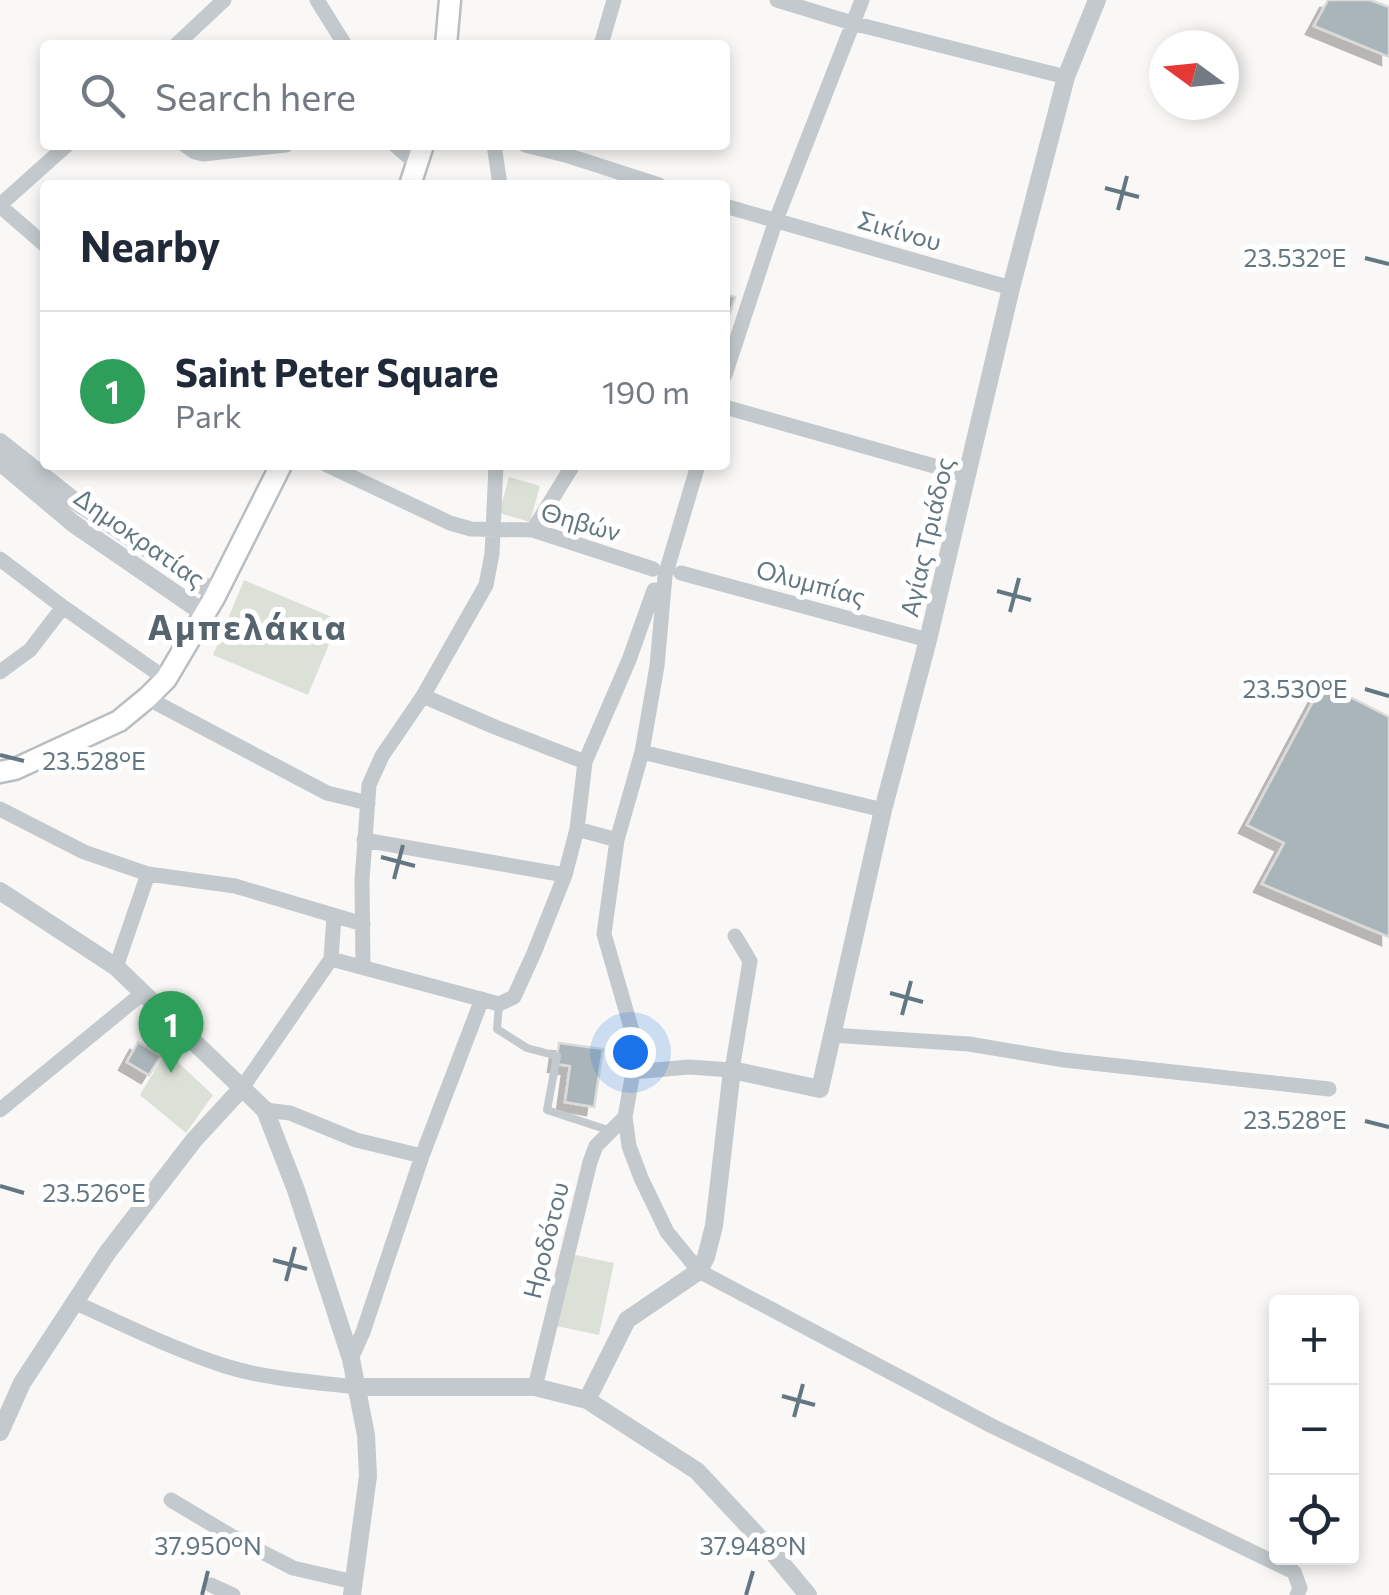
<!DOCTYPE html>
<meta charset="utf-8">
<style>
:root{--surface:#fff;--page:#f6f6f7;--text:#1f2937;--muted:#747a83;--line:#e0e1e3;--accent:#ea4025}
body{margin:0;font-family:Commissioner,sans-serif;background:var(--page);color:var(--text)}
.controls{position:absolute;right:30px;bottom:30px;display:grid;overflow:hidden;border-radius:10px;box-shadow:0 5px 15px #0003}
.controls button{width:90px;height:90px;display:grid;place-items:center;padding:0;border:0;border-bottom:2px solid var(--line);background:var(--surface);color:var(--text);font:50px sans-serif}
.compass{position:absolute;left:1149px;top:30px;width:90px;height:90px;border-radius:50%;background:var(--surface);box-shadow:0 5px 15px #0003;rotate:285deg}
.you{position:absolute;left:630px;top:1052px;width:35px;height:35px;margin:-25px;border:8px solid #fff;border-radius:50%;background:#1a73e8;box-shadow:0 0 0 15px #1a73e833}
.badge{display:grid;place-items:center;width:65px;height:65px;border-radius:50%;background:var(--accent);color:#fff;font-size:32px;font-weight:700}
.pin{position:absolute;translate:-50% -82px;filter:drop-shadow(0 2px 5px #0008)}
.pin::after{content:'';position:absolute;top:52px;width:35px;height:30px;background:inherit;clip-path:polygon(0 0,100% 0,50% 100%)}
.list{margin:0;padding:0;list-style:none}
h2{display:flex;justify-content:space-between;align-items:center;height:130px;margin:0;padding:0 40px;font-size:42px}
h2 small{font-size:32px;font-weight:400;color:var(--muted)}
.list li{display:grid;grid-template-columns:65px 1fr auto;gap:30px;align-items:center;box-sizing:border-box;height:160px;padding:0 40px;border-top:2px solid var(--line)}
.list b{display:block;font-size:38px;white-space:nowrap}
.list p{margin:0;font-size:32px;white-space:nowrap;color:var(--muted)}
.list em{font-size:32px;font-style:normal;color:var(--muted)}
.icon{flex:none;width:55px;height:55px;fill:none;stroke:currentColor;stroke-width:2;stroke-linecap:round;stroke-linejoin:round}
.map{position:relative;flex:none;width:1389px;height:1595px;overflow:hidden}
.search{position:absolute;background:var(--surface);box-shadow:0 5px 15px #0003;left:40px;top:40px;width:690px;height:110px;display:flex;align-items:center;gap:25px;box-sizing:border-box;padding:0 35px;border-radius:10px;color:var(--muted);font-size:38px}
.panel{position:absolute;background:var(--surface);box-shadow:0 5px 15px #0003;left:40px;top:180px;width:690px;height:290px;border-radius:10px}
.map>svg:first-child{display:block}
.green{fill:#dbe1d7}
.building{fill:#aab5b9;stroke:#dadad8;stroke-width:2.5;filter:url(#shadow)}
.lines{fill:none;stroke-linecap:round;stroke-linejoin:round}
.secondary-casing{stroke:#b8bec2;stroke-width:25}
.service{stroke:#c3c9cc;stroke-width:8}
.minor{stroke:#c3c9cc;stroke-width:15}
.tertiary{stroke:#c3c9cc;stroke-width:18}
.secondary{stroke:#fff;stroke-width:20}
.ticks{fill:none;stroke:#627782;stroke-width:4}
.labels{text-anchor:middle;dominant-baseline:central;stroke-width:10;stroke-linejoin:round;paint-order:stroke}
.street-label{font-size:25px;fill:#627782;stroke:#fff}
.district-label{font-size:35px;font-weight:bold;letter-spacing:2.5px;fill:#55646d;stroke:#fff}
.ticks-label{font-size:25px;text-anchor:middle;fill:#627782;stroke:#fff;stroke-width:10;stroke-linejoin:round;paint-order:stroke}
</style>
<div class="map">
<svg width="1389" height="1595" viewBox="0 0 1389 1595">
<defs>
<filter id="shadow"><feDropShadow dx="-8" dy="8" stdDeviation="0" flood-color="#0004"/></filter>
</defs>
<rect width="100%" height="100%" fill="#f9f8f6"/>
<!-- green -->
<path class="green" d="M509 477 540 486 530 522 499 513Z
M244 580 339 620 308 695 213 655Z
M166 1051 213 1095 186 1133 140 1095Z
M571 1254 614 1263 599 1335 556 1326Z"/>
<!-- building -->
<path class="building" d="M1328 0H1370L1389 7V57L1314 26Z
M725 294 735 297 725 329Z
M1323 683 1389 717V937L1262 884 1284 843 1247 825Z
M138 1042 161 1056 149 1075 127 1062Z
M559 1043 603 1049 594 1107 565 1102 570 1066 556 1064Z"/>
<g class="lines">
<!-- secondary casing -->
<g class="secondary-casing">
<path id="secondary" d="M446 45 450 0
M410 185 423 145
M0 772 15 769 119 721 147 698 166 679 214 598 281 465"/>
</g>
<!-- service -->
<path class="service" d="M499 1004 497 1029 527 1048 557 1056 547 1110 611 1131"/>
<!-- minor -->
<path class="minor" d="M317 0 345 45
M777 0 852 23 1066 77
M176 45 224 0
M601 45 614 0
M185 145 195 152 203 154 286 145
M395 145 417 164
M494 145 500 185
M525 145 569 156 659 185
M0 205 67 145
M0 206 45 245
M725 206 1011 288
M725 375 776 220 862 0
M725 407 966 475
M327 465 450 523 471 529 533 530 653 569
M698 465 665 576 657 666 642 752 617 840 604 934 632 1031 633 1072 625 1117 629 1146 641 1178 667 1232 699 1271 992 1426 1294 1572 1300 1588 1297 1595
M533 530 573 465
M0 559 63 607 166 679
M681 573 928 640
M0 672 30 650 63 607
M423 696 495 727 585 762
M147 698 327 793 368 803
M642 752 883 810
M0 809 84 852 148 874 235 886 363 924
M577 829 617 840
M364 840 565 875
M331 959 334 916
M116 967 148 874
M363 967 362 880 369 785 382 756 423 696 486 585 492 554 496 465
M831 1035 969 1044 1064 1060 1329 1089
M633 1072 689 1067 732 1070 750 961 735 936
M242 1088 331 959 499 1004 514 997 534 953 565 875 577 829 585 762 629 660 654 590
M0 1110 144 992
M265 1110 290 1113 356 1140 422 1156
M74 1302C124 1325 173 1349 225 1366 267 1379 313 1382 356 1387
M351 1359 363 1332 422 1156 482 999
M535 1387 590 1162 596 1146 625 1117
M171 1500 233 1537 293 1568 354 1582
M211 1585 233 1595"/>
<!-- tertiary -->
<path class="tertiary" d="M0 442 72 499 216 594
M0 462 74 524 205 614
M0 891 116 967 265 1110 296 1190 351 1359 366 1435 368 1476 352 1595
M356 1387H535L587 1400 697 1471 768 1547 808 1595
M587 1400 627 1320 699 1271 706 1257 714 1226 732 1070 820 1089 883 810 928 640 1011 288 1066 77 1097 0
M0 1432 22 1383 107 1253 194 1140 242 1088"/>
<!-- secondary -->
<use href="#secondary" class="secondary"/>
</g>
<!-- ticks -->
<path class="ticks" d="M1105 188 1139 197M1118 210 1127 176M1365 258 1389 264M997 591 1031 600M1010 612 1019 578M1365 689 1389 696M0 755 24 761M381 857 415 866M394 879 403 845M890 993 923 1002M902 1015 911 981M1365 1121 1389 1127M0 1186 24 1193M273 1260 307 1269M286 1281 295 1247M782 1396 815 1405M794 1417 803 1384M202 1595 208 1571M746 1595 753 1571"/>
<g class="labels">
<!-- street labels -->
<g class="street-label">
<text transform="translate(900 230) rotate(16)">Σικίνου</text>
<text transform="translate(581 521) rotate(16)">Θηβών</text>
<text transform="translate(140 537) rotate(35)">Δημοκρατίας</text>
<text transform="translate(926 537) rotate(-77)">Αγίας Τριάδος</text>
<text transform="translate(811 582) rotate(15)">Ολυμπίας</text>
<text transform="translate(545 1240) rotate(-76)">Ηροδότου</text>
</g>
<!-- district labels -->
<g class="district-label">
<text x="248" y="625">Αμπελάκια</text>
</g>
</g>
<g class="ticks-label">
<text x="1295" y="267">23.532°E</text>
<text x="1295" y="698">23.530°E</text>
<text x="94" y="770">23.528°E</text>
<text x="1295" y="1129">23.528°E</text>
<text x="94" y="1202">23.526°E</text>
<text x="208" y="1555">37.950°N</text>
<text x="753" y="1555">37.948°N</text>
</g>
</svg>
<div class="controls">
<button>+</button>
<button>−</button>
<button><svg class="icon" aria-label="locate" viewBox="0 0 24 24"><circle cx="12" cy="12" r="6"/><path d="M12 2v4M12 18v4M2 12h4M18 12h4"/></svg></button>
</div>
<svg class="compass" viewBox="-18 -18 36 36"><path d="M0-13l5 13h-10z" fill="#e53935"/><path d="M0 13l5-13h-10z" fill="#747a83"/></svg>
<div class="you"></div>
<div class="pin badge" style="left:171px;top:1073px;background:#2e9e5b">1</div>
<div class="search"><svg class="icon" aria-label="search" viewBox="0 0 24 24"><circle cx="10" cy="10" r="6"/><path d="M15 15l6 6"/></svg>Search here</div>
<section class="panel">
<h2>Nearby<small></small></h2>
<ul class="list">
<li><span class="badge" style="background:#2e9e5b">1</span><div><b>Saint Peter Square</b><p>Park</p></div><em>190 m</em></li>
</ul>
</section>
</div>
